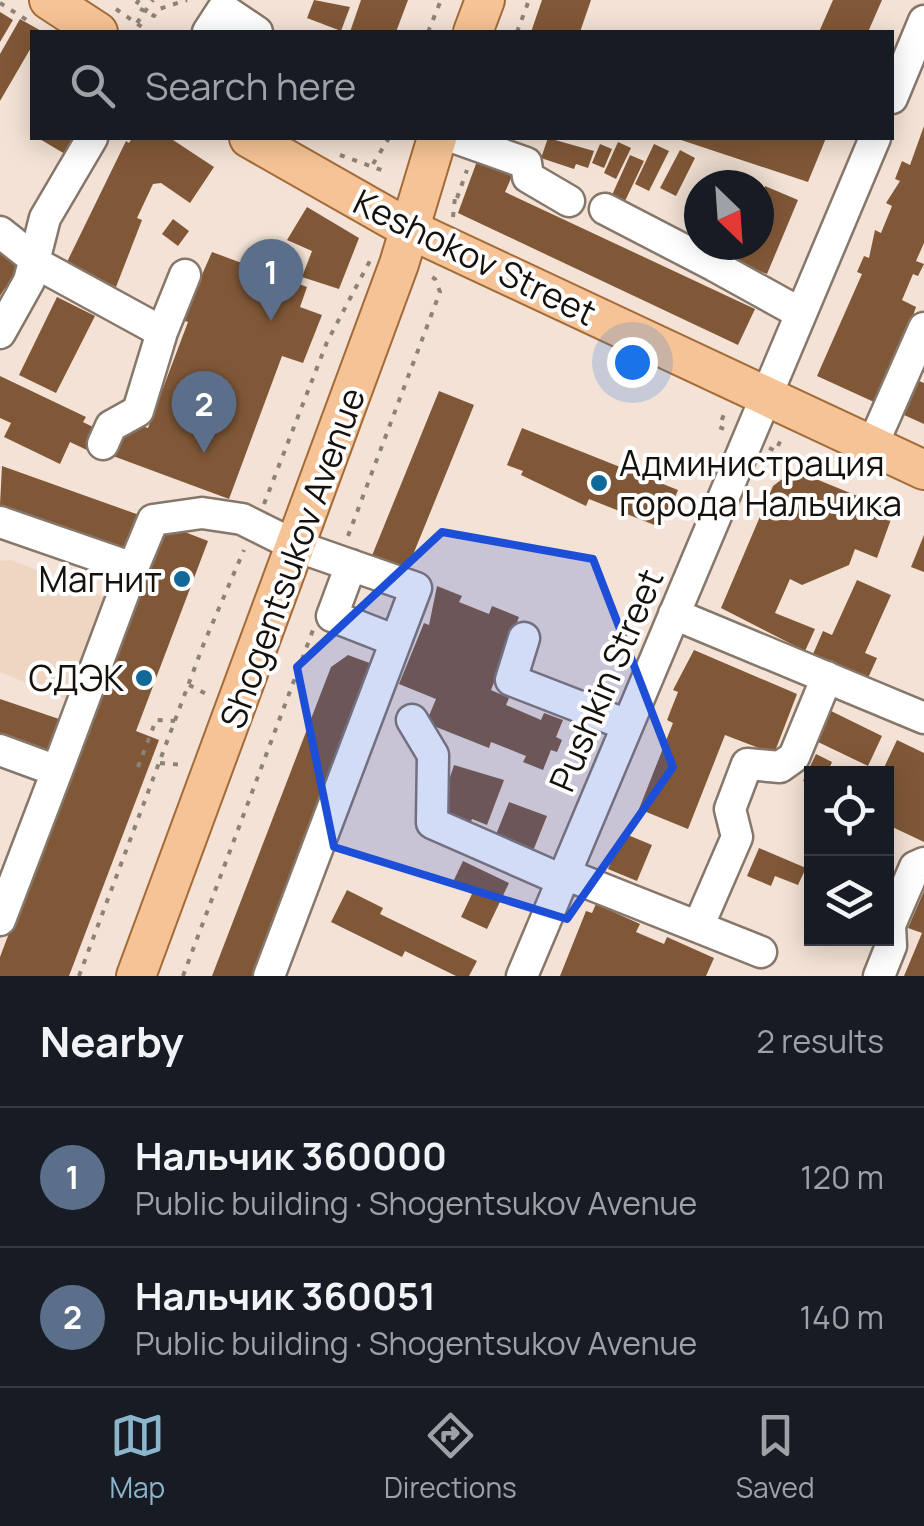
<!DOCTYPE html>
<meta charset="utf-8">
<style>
:root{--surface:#171b24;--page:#20242c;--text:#f1f3f6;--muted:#9ea1a6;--line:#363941;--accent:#8cb5cc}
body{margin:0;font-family:Manrope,sans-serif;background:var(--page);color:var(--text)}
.controls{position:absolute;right:30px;bottom:30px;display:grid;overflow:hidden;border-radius:0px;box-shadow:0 5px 25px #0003}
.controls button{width:90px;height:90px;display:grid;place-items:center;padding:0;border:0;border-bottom:2px solid var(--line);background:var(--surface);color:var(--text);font:50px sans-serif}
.compass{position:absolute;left:684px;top:170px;width:90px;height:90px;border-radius:50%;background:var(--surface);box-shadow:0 5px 25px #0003;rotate:155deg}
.you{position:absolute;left:632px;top:362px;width:35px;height:35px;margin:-25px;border:8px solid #fff;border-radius:50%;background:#1a73e8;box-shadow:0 0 0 15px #1a73e833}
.badge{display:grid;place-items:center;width:65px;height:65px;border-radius:50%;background:var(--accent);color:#fff;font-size:32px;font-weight:700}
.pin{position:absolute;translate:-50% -82px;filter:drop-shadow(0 2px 5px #0008)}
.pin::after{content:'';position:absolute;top:52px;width:35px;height:30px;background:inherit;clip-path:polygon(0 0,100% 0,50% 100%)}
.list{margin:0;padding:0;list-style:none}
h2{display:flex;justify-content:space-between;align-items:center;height:130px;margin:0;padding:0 40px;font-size:42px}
h2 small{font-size:32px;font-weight:400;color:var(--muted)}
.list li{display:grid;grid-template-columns:65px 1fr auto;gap:30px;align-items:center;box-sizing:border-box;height:140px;padding:0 40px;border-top:2px solid var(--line)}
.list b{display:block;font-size:38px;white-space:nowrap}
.list p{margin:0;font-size:32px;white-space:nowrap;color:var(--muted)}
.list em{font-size:32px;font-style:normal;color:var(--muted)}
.icon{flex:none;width:55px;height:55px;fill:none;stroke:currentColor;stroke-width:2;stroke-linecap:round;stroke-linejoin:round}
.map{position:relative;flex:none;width:924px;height:976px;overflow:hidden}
.search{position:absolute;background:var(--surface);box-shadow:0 5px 25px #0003;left:30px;right:30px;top:30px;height:110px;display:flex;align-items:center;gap:25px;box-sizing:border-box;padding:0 35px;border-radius:0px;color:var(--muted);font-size:38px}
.sheet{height:410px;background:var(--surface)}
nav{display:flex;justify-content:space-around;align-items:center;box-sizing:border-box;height:140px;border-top:2px solid var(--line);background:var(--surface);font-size:28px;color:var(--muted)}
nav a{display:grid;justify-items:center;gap:5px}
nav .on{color:var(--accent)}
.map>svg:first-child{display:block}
.built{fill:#eed6c3}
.building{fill:#805837}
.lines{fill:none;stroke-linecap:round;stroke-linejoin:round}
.minor-casing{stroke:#86776b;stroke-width:35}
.major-casing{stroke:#a36b38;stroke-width:42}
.path{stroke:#8d8178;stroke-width:4;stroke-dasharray:5 8;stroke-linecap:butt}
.minor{stroke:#fff;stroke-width:30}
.major{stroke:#f5c395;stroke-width:38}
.marked{fill:#1d4ed8;fill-opacity:0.2;stroke:#1d4ed8;stroke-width:8;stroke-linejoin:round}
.poi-dot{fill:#116999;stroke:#fff;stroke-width:4}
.labels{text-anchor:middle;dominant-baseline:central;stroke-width:8;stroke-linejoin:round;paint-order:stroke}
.street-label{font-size:35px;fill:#17110c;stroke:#fff}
.poi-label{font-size:35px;fill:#17110c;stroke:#fff;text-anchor:end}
</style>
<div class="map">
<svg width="924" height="976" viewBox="0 0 924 976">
<rect width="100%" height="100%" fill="#f3e2d5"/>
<!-- built -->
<path class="built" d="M11 560 111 600 70 701 0 672V561Z"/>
<!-- building -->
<path class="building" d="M314 0 350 7 341 31 307 18Z
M361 0H408L396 32H350Z
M542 0H591L580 32H531Z
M833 0H882L868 32H819Z
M0 12 13 20 0 42Z
M20 19 43 32H32V46L0 101V54Z
M924 126V243L916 261 924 264 918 276 913 274 902 300 916 307 899 356 895 354 874 402 817 376 862 274 857 272 864 256 869 258 875 230 881 233 892 206 886 203 900 181 895 179 902 161 910 165Z
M38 138H75L65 154Z
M132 138H170L214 167 190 203 161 183 153 184 137 218 142 220 116 287 66 264 126 141 129 143Z
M548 138 594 151 588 168 576 164 574 169 541 158Z
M675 138H826L808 182Z
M618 142 631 148 616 179 604 173Z
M600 144 612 149 604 168 592 163Z
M654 144 669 151 649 191 635 184Z
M680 150 695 158 676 196 660 188Z
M480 153 516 167 505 192 755 309 738 345 458 213Z
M630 155 644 161 625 201 612 195Z
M765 186 798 200 767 274 733 260 740 245H759V199Z
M307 207 359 238 339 289 302 277 312 251 287 240Z
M173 219 189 231 178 246 162 234Z
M0 249 26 265 10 291 5 288 0 296Z
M212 252 307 287 300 307 322 315 303 363 282 356 229 499 113 456 123 429 133 423 148 428 188 322 182 320Z
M57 297 95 316 56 393 19 375Z
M0 376 86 417 83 422 99 430 89 451 70 442 60 464 4 437 11 423 0 418Z
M919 381 924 383V424L904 415Z
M439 391 474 405 406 572 371 558Z
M522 428 678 490 662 528 589 499 586 506 521 475 523 471 507 465Z
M2 466 142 516 129 551 0 505Z
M794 470 894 511 877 558 855 549 849 565 802 585 790 579 775 613 815 629 805 651 721 608 773 486Z
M164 524 208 541 136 731 159 740 69 976H0V957Z
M924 535V572L911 567Z
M857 580 891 595 865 653 877 658 868 678 813 654 823 631 832 635Z
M437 586 462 596 459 602 489 614 492 606 519 617 491 690 509 698 506 705 541 720 544 713 563 720 556 737 562 740 557 752 551 750 543 770 523 762 526 756 491 742 489 748 426 723 436 699 399 684 424 623 429 625Z
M694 650 797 694 774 754 725 735 688 829 639 809 673 723 667 720 678 692 673 690Z
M348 655 375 665 255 976H212L331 667Z
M0 699 62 720 49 757 0 740Z
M831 711 882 736 868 766 816 741Z
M897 740 924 753V842L886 824V774H881Z
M816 754 832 762 827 774H812V785L803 781Z
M454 765 504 780 487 825 472 819 469 826 439 811Z
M509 802 547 816 533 851 495 837Z
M623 833 652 845 637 881 608 869Z
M759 848 806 868 798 885 775 876 771 886 747 876Z
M463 861 509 883 487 929 461 917 472 894 452 884Z
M347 890 383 908 380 914 477 961 469 976H456L405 951 402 957 331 922Z
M924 891V976H904L922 933 908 928Z
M596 904 640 924 636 932 664 944 667 937 714 958 706 976H560L586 911 592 913Z"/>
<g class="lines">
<!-- minor casing -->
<g class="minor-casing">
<path id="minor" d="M208 32 223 9 257 32
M892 98 924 21
M456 138 526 163 528 177 569 201
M605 209 715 266
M0 232 34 259
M725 245 715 266 800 313
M34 262 162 332 185 275
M0 333 29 281 45 218 92 138
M103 444 111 426 138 411 162 332
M872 446 924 328
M0 522 133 568 153 520 202 513 242 519 296 546 416 588 269 976
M351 565 332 616 396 641
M674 614 924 718
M524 638 511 680 627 725
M412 720 433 755 432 823 562 880
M0 750 57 771 133 568
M565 874 761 952
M0 920 57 771
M698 927 737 837 730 809 747 764 780 767 794 757 827 677
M522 976 875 138
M879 976 891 946 890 925 915 867 924 863"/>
</g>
<!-- major casing -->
<g class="major-casing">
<path id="major" d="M49 0 98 32
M473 32 485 0
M249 138 409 229 924 470
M136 976 399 264 437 138"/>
</g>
<!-- path -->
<path class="path" d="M139 0 135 6 154 16 159 9 187 0
M0 3 30 22
M116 9 149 32
M137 23 153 0
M428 32 441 0
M517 32 529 0
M340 155 387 172
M373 164 389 138
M457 198 467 170
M453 217 455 197
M724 429 719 427 726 409
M769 448 776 451 783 434
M264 504 327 342 373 255
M348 536 440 292 435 279 426 273
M189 685 210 696
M160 763 183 765
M138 767 156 720 175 721
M79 976 204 643 244 550
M183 976 313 630"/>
<!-- minor -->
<use href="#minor" class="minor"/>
<!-- major -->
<use href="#major" class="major"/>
</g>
<!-- marked area -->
<path class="marked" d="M442 532 593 559 673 767 567 919 334 847 297 667Z"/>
<!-- markers -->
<g class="poi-dot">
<circle cx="599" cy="483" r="10"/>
<circle cx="182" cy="579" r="10"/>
<circle cx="144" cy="678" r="10"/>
</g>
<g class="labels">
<!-- street labels -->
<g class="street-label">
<text transform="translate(475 257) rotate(26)">Keshokov Street</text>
<text transform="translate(292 558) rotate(-70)">Shogentsukov Avenue</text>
<text transform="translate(606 680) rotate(-67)">Pushkin Street</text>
</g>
<!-- poi labels -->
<g class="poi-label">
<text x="619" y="463" text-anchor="start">Администрация<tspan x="619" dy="40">города Нальчика</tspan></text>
<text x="162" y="579">Магнит</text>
<text x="124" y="678">СДЭК</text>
</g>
</g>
</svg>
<div class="controls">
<button><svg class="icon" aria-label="locate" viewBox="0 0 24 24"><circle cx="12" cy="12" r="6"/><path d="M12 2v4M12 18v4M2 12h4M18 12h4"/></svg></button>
<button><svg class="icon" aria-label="layers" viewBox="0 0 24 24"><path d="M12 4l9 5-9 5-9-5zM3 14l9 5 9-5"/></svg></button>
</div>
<svg class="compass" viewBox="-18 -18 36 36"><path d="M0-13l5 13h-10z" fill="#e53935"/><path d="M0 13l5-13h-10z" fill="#9ea1a6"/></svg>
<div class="you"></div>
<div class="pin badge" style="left:271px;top:321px;background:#5c6f8a">1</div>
<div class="pin badge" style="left:204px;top:453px;background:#5c6f8a">2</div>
<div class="search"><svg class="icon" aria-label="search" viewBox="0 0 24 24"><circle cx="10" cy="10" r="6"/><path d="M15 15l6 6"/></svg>Search here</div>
</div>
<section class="sheet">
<h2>Nearby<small>2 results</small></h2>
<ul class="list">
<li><span class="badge" style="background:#5c6f8a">1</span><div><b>Нальчик 360000</b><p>Public building · Shogentsukov Avenue</p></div><em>120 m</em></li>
<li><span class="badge" style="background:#5c6f8a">2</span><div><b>Нальчик 360051</b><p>Public building · Shogentsukov Avenue</p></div><em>140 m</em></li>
</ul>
</section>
<nav>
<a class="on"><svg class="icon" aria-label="map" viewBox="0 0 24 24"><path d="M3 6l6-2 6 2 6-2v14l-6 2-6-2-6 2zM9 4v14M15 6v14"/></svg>Map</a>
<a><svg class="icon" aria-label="directions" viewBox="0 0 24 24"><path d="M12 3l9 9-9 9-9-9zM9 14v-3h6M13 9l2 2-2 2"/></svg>Directions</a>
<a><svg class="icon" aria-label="saved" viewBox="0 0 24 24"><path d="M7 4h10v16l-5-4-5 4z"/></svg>Saved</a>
</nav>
